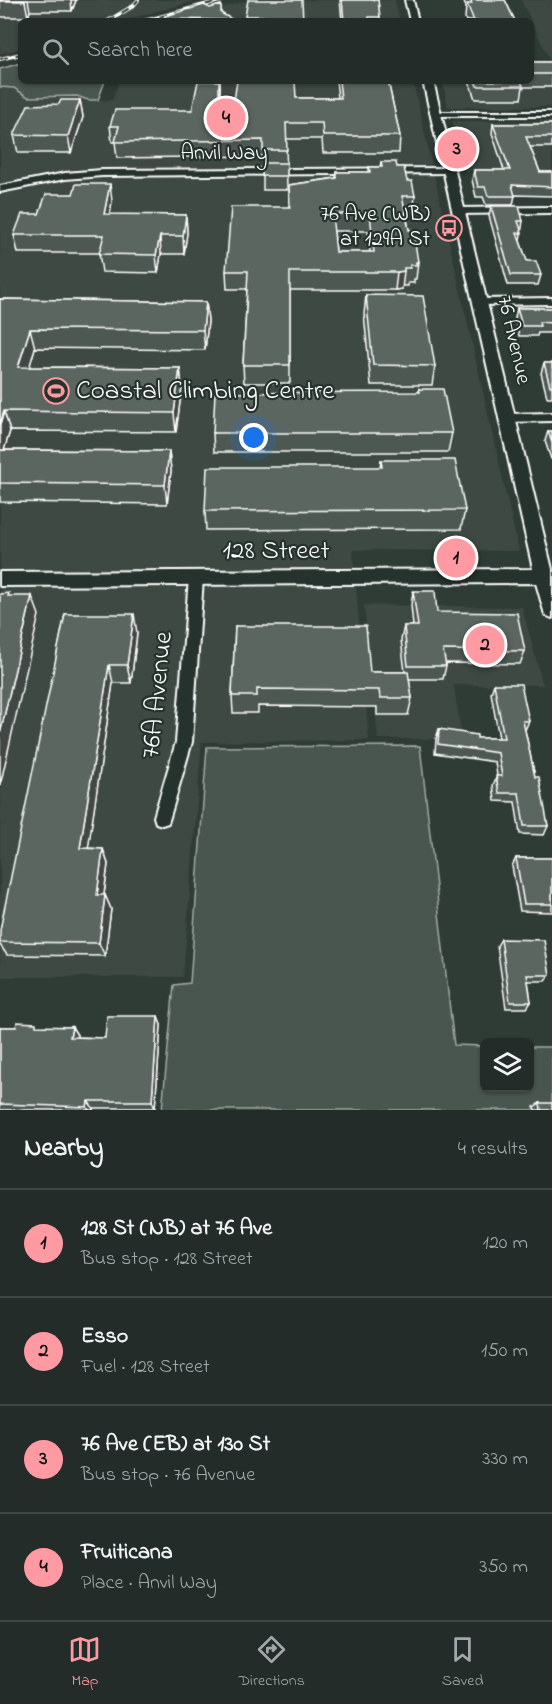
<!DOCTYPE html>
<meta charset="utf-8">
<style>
:root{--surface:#232c28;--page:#2b3430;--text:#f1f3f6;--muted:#a3a7a8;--line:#404845;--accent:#ff9aa2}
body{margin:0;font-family:"Indie Flower",sans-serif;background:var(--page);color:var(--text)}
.controls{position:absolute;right:18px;bottom:18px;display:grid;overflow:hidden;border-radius:9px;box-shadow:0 2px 4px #0004}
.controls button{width:54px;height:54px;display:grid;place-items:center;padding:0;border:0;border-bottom:2px solid var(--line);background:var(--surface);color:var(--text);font:30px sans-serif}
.you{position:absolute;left:254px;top:438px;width:21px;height:21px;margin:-15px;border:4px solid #fff;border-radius:50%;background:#1a73e8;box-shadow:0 0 0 9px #1a73e833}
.badge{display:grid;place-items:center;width:39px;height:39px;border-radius:50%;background:var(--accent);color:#111;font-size:20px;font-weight:700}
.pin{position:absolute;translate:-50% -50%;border:3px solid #fff;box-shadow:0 2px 6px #0006}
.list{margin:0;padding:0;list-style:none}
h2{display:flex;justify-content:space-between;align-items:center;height:78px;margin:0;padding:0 24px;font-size:26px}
h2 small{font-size:20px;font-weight:400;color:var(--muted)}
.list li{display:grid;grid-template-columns:39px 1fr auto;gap:18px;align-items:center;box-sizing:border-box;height:108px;padding:0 24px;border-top:2px solid var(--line)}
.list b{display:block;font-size:22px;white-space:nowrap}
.list p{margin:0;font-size:20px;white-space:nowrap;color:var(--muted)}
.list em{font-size:20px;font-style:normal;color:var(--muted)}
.icon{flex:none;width:33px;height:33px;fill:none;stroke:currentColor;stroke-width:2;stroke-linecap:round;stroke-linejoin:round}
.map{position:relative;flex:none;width:552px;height:1110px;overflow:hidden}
.search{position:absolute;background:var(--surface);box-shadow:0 2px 4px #0004;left:18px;right:18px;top:18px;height:66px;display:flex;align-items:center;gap:15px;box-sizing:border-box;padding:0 21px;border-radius:9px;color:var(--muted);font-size:22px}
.sheet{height:510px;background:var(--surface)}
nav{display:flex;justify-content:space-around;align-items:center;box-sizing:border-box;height:84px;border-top:2px solid var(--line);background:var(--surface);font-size:16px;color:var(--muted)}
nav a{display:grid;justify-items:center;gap:3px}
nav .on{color:var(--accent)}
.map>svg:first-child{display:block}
.built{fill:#3c4842}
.green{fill:#4a544f;stroke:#a4aaa7;stroke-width:1.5}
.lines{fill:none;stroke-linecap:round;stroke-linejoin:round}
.street-casing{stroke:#fff;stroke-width:4}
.secondary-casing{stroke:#fff;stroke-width:4}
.street{fill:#26332d;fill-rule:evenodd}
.secondary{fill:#26332d;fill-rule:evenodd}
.rail-casing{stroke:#fff;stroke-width:4}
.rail{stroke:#26332d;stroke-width:2;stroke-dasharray:8;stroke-linecap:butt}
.wall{fill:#4e5853;stroke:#fff;stroke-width:1.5;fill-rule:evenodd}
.shaded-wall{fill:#404744;stroke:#fff;stroke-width:1.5}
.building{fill:#5b6661;stroke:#fff;stroke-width:1.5;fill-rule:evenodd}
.labels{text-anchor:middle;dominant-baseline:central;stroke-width:4.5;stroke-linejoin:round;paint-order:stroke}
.far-street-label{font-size:22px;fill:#fff;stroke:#26332d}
.far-poi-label{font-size:22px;fill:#fff;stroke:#26332d;text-anchor:end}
.poi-label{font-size:27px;fill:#fff;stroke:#26332d;text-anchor:start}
.street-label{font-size:27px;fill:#fff;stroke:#26332d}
</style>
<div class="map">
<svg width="552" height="1110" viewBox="0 0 552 1110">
<rect width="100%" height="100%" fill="#2f3b35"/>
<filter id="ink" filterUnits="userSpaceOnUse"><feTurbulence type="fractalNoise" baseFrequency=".0167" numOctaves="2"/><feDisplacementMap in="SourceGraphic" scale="12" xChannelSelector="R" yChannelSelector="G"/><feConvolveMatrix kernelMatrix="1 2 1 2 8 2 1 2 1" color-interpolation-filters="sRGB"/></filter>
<g filter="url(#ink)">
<!-- built -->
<path class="built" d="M0 0H199L122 21H21V48L0 54Z
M249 0H395L400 21H176Z
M521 0H552V107H448L442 81H531V61H550Z
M119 81H413L519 551 353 550 369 740 202 742 183 977H0V87L14 88 28 97 78 96 88 100H112Z
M452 121H552V171H465Z
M364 605 522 607 543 685H454L462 739H378Z"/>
<!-- green -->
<path class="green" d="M21 63V81H105L98 100H88L77 96 28 97 14 88 0 87V69Z
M420 746 454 1045 484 1046V1088H530V1047H552V1110H162L174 985 190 983 207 747Z"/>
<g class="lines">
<!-- street casing -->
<g class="street-casing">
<path id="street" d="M432 112H552V116H432Z
M449 168 452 169V173L102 176 65 179 0 192V186L65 173 102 170Z
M552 207V213L458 214 453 211 458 208Z
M552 298V304L479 305 474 302 479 299Z
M552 413V421L507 422 501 418 507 414Z
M196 573 201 574 203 578 192 742 170 817 168 823 162 825 156 823 154 817 176 742 189 578 191 574Z"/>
</g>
<!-- secondary casing -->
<g class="secondary-casing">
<path id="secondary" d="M405 0H413L418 21H410Z
M423 81H433L552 569V618L545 615 536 583 0 586V572L533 569Z"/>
</g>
<!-- street -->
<use href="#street" class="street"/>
<!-- secondary -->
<use href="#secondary" class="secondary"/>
<!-- rail casing -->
<g class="rail-casing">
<path id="rail" d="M108 21 133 6 138 0
M144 21 223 0
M0 59 21 54"/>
</g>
<!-- rail -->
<use href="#rail" class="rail"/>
</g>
<!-- wall -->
<path class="wall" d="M0 0H76L72 11H30L28 17H0Z
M248 0 303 21H246Z
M340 0H378L380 21H342Z
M463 0H505L515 21H466L465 18 466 7Z
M221 5V14L233 20V21H166L165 16 210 8Z
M531 62H552V87H523L521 99H475L469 81H531Z
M220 81V106L233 107 296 98H338L336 81H388L400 136 399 153H323L322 139H286L287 190H263V156L117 158 115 142H112L110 126 192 110Z
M80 100 83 117 71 153H18L14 135Z
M493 124H552V147H530L540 172H552V196L515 195 513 205H486L483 197H476L472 180 474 170H504L492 133Z
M381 162 397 167 415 196 413 213H406L409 230 418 262 416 279H414V283H408V286H402V289L395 290H290V383H244L243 365 247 289H227L226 271 289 207V185L336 178 337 172H369V167H380ZM334 231H368L370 252H336Z
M112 201 110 215H186L187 233 184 254H161L158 273 102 272 99 253H18L14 235 39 214Z
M491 206 523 221 520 241 527 261 541 275 538 285H508L489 216Z
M366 295 435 366 432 385H371L364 314Z
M0 299 206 302 208 321 205 350 35 348 29 367 180 368 182 387 176 432 10 431 4 450 169 451 171 471 167 504 0 502Z
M517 308H552V333H538L537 336H519L515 318Z
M544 363H552V397H547L541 373Z
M419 389 452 433 448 452H214L213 433 419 392Z
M548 431H552V459H551L545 441Z
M381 460 465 510 461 529 206 530 205 511 380 467Z
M413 591 437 612 525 651 520 664 446 663V666L443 679H409L412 698 408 715H377V707L258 706V713H233L232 696 235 626 370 672H405L401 640 404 626H413L411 605Z
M65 614 137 633 131 683H113L88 848 103 849 108 864 104 895H105L111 909 105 956 7 955 0 945V942Z
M494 684 529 721 525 730 535 777 548 826 544 835 520 834 515 802 495 801 493 785 497 776 495 762 435 753 436 739 439 729 477 738H499L491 693Z
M516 858H552V912L520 911 512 866Z
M501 939 550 975 545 981H528L531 1002 527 1008H506L497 946Z
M158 1016 161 1025 155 1108H93V1110H0V1027H72L77 1035V1037L105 1038Z
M540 1103 552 1110H535L534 1107Z"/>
<!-- shaded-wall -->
<path class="shaded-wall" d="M25 0H28L30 11 28 17 25 1Z
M71 0H76L72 11Z
M219 81H220V122L219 106Z
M80 100 83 117 71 153 68 136Z
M110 184 112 201 107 232 104 214Z
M186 215 187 233 184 254 183 236Z
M160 236 161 254 158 273 156 255Z
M404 271 402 289 395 290 397 272Z
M206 302 208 321 205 350 203 330Z
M30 329 35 348 24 386 18 367Z
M180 368 182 387 176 432 174 413Z
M4 411 10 431 0 463V425Z
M169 451 171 471 167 504 165 485Z
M32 596 39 615 0 786V734Z
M134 614 137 633 131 683 127 665Z
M109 665 113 683 86 863 80 848Z
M103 849 108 864 102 909 97 895Z
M105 895 111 909 105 956 99 943Z
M158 1016 161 1025 155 1108 152 1101Z
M72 1027 77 1035 76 1046 70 1037Z
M88 1101 93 1108V1110H89L87 1107Z"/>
<!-- building -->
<path class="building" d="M0 0H25V1H0Z
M248 0H302L303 21H263V16H245Z
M342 0H378L380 17H369V21H344Z
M470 0H505L515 21H474L467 4H472Z
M204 5 210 8 221 5V13L233 20 165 19V16Z
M531 62H552V74H531Z
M198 81H219V106L233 107 237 81H295L296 98H341L339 81H388L400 136H323L322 123H286L287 150H263V140L115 142 119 126H110L115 110H192Z
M475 81H521L523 86H477Z
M61 100H80L68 136 14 135 28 105 59 104Z
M493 124H552V137H526L540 172H552V187L512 185 515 196H488L485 187H478L474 170H510Z
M381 162H396L397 167H404L407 181H412L415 196H402L409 230H413L418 262H416V265H410V268H404V271L397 272H290V365H243L248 271H226L231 207H290L289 185 337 178V172H370L369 167H382ZM332 214H370L374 252H336Z
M263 163H287V176H262Z
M76 184H110L104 214 186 215 183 236H160L156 255 99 254 104 235H14L22 214H39L46 194H73Z
M491 206H519L523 221H518L522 233H517L527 261H536L541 275H511Z
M366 295 423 296 435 366 373 365Z
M0 299 206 302 203 330 30 329 18 367 180 368 174 413 4 411 0 425Z
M517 308H552V323L539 322 540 326H522Z
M544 363H552V386H550Z
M419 389H443L452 433H213L215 393 420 392Z
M548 431H552V443Z
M0 450 169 451 165 485 0 483Z
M381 460H455L465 510 205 511 207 467H382Z
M413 591H435L437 612 517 613 525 651 443 650 446 666H408L404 626H418Z
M9 593 8 596H32L0 734V594Z
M65 614H134L127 665H109L80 848 103 849 97 895H105L99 943 0 942V930Z
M235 626H366L370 672H408L412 698H380L379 690 257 689V696H232Z
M494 684H521L529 721H523L535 777H539L548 826H524L519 793H499L496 776H502L498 753 438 744 439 729 477 735V738H504Z
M516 858H552V904H524Z
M501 939 544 940 550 975H527L531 1002H510Z
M107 1016H158L152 1101H88L87 1107 0 1104V1027H16L17 1022 36 1023V1026L72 1027 70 1037 105 1038Z
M540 1103H552V1110H541Z"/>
</g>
<!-- icons -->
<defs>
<g id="bus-ring" transform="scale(1.35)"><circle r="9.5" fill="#26332d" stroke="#ff9aa2" stroke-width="1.5"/><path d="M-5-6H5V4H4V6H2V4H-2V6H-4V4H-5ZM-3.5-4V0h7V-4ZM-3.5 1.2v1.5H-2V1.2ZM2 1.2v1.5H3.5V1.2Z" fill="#ff9aa2"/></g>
<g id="stadium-ring" transform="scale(1.35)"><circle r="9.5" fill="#26332d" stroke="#ff9aa2" stroke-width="1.5"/><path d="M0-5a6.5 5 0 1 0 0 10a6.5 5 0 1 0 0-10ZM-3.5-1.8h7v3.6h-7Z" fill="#ff9aa2"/></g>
</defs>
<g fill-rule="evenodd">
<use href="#bus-ring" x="449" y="228"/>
<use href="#stadium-ring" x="56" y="391"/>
</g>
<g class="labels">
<!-- far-street labels -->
<g class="far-street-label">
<text x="224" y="154">Anvil Way</text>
<text transform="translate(513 340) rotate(77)">76 Avenue</text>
</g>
<!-- far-poi labels -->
<g class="far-poi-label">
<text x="430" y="215">76 Ave (WB)<tspan x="430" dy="25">at 129A St</tspan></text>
</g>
<!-- poi labels -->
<g class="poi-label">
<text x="76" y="391">Coastal Climbing Centre</text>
</g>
<!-- street labels -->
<g class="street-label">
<text x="276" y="551">128 Street</text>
<text transform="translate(158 695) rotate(-84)">76A Avenue</text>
</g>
</g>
</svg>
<div class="controls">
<button><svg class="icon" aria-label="layers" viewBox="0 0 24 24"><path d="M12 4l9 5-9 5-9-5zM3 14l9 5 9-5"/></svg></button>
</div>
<div class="you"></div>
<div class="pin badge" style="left:456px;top:558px">1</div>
<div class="pin badge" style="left:485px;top:645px">2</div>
<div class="pin badge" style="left:457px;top:149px">3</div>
<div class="pin badge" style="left:226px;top:118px">4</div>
<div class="search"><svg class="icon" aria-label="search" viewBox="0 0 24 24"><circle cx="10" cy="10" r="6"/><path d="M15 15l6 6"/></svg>Search here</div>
</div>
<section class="sheet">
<h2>Nearby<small>4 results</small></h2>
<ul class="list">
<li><span class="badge">1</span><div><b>128 St (NB) at 76 Ave</b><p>Bus stop · 128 Street</p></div><em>120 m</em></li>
<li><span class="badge">2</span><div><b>Esso</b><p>Fuel · 128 Street</p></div><em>150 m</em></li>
<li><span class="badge">3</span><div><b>76 Ave (EB) at 130 St</b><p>Bus stop · 76 Avenue</p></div><em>330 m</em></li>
<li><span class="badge">4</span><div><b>Fruiticana</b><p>Place · Anvil Way</p></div><em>350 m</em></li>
</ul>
</section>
<nav>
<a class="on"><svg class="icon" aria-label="map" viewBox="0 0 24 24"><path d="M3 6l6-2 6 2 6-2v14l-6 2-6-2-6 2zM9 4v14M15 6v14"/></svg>Map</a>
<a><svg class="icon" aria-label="directions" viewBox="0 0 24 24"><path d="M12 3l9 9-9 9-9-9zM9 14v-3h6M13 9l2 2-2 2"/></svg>Directions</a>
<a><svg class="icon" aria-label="saved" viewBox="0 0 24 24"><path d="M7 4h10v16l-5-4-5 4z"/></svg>Saved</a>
</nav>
